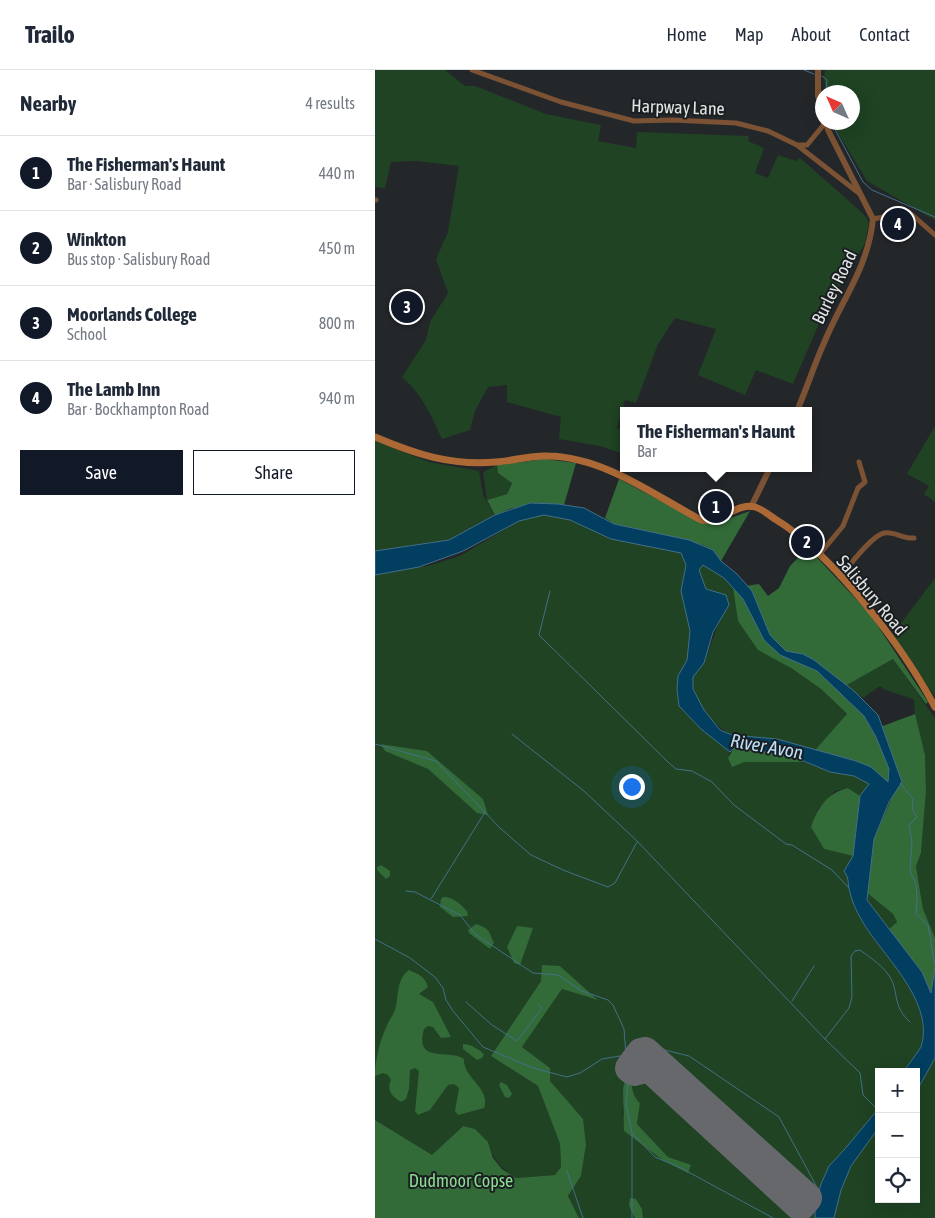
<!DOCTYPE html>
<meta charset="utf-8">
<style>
:root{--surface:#fff;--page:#f2f2f3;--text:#1f2937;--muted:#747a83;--line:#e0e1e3;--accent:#111827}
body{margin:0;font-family:"Asap Condensed",sans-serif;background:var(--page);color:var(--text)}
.controls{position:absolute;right:15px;bottom:15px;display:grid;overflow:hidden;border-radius:0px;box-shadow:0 5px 20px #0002}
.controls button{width:45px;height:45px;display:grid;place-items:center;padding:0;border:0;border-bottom:1px solid var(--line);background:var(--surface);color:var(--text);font:25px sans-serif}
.compass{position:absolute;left:440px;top:15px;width:45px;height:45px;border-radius:50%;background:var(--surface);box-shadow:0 5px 20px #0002;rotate:315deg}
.you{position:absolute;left:256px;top:716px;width:18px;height:18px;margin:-12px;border:4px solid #fff;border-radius:50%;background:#1a73e8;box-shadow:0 0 0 8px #1a73e833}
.badge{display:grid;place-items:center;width:32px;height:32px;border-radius:50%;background:var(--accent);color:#fff;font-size:16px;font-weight:700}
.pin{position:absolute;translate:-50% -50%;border:2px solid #fff;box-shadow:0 1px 5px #0006}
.popup{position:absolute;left:245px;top:337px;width:192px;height:65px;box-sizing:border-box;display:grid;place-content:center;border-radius:0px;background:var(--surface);filter:drop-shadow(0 1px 4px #0005);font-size:16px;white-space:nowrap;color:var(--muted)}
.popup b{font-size:19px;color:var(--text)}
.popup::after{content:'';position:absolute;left:50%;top:100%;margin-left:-10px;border:10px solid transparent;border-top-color:var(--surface)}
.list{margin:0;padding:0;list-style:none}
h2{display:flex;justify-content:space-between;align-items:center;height:65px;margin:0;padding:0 20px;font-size:21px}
h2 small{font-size:16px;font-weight:400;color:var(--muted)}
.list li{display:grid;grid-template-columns:32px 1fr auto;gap:15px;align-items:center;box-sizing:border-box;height:75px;padding:0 20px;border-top:1px solid var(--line)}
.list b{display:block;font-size:19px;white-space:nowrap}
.list p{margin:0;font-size:16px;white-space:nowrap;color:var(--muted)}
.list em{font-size:16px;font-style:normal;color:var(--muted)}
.actions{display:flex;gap:10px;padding:15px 20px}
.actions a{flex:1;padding:11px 0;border:1px solid var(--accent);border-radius:0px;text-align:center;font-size:18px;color:var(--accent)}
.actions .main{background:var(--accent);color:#fff}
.icon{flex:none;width:28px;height:28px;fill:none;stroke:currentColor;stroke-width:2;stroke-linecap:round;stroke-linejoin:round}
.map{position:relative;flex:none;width:560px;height:1148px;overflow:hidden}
header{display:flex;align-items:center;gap:30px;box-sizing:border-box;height:70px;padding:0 25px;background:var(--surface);border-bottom:1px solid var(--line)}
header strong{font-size:24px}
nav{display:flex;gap:28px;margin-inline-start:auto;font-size:18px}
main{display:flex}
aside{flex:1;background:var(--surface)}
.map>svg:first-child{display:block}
.green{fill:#1f4323;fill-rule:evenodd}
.forest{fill:#326a38}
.water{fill:#013e5f;stroke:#447088;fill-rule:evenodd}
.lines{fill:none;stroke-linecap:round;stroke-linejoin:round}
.stream{stroke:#447088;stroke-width:1}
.runway{stroke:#66686b;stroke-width:30}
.minor{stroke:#7c5234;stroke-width:5}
.tertiary{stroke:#7c5234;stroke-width:6}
.secondary{stroke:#ac6936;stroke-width:7}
.labels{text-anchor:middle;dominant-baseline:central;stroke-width:4;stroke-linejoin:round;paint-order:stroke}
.street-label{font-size:18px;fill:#e2e5e6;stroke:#1a1e20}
.park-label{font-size:18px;fill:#8bdb91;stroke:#1a1e20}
.water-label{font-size:19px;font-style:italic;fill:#bde0fa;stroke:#1a1e20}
</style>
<header>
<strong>Trailo</strong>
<nav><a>Home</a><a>Map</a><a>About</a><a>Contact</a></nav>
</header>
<main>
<aside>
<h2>Nearby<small>4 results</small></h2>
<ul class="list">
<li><span class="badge">1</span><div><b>The Fisherman's Haunt</b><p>Bar · Salisbury Road</p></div><em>440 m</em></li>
<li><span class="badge">2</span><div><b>Winkton</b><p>Bus stop · Salisbury Road</p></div><em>450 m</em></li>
<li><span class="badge">3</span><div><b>Moorlands College</b><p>School</p></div><em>800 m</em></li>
<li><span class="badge">4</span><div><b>The Lamb Inn</b><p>Bar · Bockhampton Road</p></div><em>940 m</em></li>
</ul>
<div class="actions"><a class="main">Save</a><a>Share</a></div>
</aside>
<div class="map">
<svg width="560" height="1148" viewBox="0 0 560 1148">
<rect width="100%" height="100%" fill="#24272a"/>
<!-- green -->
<path class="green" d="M0 0H70L90 16H100L171 44 226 55 223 71 261 78 262 62 374 66 373 71 389 78 380 103 393 108 403 85 421 91 425 88 483 139 491 147 494 153 490 173 446 249 418 314 381 300 370 325 323 305 341 259 300 248 283 274 261 333 250 330 242 358 248 360V384L225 376 184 369 186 347 132 332V315L113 317 100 341 95 360 67 369C55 343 48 326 27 307L51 270 55 252 73 223 61 189 73 162 84 96 41 91 16 92 10 118 0 117Z
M450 0H560V150L492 111 457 53 478 52V22H451L449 7Z
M560 356V432L549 424 554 416 532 404Z
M0 371 54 392 104 401 108 425 120 445 74 470 0 481Z
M122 395 123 403 137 412 132 424 112 430 108 402Z
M169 445 195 450 236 469 306 483 311 495 306 521 315 561 312 590 303 606 326 659 355 682 353 688 369 692H429L455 702 479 706 494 714 485 726 473 718 460 721 442 740 449 779 478 786 469 801C475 809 472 814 475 822 478 833 483 844 489 854 509 887 560 932 546 977 541 985 534 994 528 1002H504V1038L469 1081 454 1096 446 1114 440 1135V1148H204L193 1126 206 1106 211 1075 175 1011V998L147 977 187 919 222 929 185 896 166 911 116 986 163 1016 185 1074 186 1097 180 1105 141 1108C126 1098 118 1090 113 1072L87 1056 57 1086 0 1050V503L53 496 85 486 144 451ZM7 674 52 681 107 729 102 743 53 699ZM142 857 158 859 132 877ZM254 998 257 1002C255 1012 257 1027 265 1033L262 1054 293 1087 302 1090 289 1091 247 1044Z
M327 494 349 508 358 518 363 551 416 598 446 619 472 645 440 680 357 665C340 658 314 627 318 607 320 601 326 597 329 591 339 571 340 555 354 535L351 525 331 519 323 500Z
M560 508V627L518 564Z
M518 589 560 648V868L548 839 541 796 546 783 551 721 550 685 540 649 539 630C528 624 515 624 505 616L488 628 471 615Z
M491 822 518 844 522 852 513 860 492 830Z
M560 988V1148H459C462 1115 482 1082 504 1057V1129H541V1022Z"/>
<!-- forest -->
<path class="forest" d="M170 389 201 393 189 435 137 438 120 445 112 430 132 424 137 413 123 403 122 395Z
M244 409 326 452 339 454 375 441 346 491 338 480 328 475 239 454 230 448Z
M433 478 495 544 553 632 551 634 518 589 463 620 489 646 497 660 540 644 550 685 551 721 546 783 541 796 548 839 560 868V898L556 924 547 902 513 860 522 852 518 844 491 822 499 769 521 718 481 691 440 680 472 644 446 619 416 598 383 580 363 551 358 518 384 514 393 526 404 518 415 496Z
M6 674 52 681 108 729 113 745 102 743 53 699 10 681Z
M359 678 414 685 429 692H369L357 697 353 688Z
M473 718 485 726 478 786 449 779 436 757C443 737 452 723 473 718Z
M6 795 15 801V806L11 809 2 800V797Z
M68 827C79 827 85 834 92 841L93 846 78 847 65 837 66 829Z
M101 854C114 858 114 861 119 873L115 879 94 863 93 860Z
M142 856 158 858 145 895 139 893 132 877Z
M167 895 185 896 223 930 187 919 147 977 175 998V1011L208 1049 211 1075 206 1106 193 1126 204 1148H0V1050L57 1085 88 1056 100 1059 113 1072 118 1088 127 1099 141 1108 180 1105 186 1097 185 1074 163 1016 116 986 166 911Z
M34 900C43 904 50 906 53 917L44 924 58 932 76 967 66 968 58 957 53 956 49 959C39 995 74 978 89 989 88 1008 116 1018 109 1038L83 1045 80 1041 84 1018 79 1014 73 1015 55 1040 43 1045 40 1041 44 1001 40 998 35 1000 34 1019 31 1029 26 1032C17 1026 11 1021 16 1010L13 1005 8 1003 0 1006C0 989 5 970 13 953 15 949 18 945 20 940 24 926 21 909 34 900Z
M88 974C96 974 103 979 109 984L107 988 102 990 88 979Z
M254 998 257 1002C255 1011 257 1027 265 1033L262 1054 293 1087 316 1095 313 1103 289 1091 249 1061 248 1018Z
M126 1012 132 1015 137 1024 134 1028 130 1027 124 1015Z
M255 1128 261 1129 267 1139 268 1148H260L254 1136Z"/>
<!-- water -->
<path class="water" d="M155 433 183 434 209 438 239 454 314 470 338 480 346 491 362 504 377 521 395 565 411 581 428 584 439 590 479 621 503 645 527 712 514 732 499 769 492 830 547 902 556 923 560 898V988L541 1022V1002H528C534 994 541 985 546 977 560 932 509 887 489 854 483 844 477 833 475 822 472 814 475 809 469 801L478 786 485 726 494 714 479 706 455 702 414 685 359 678 355 682 326 659 304 636 302 619 303 606 312 590 315 561 306 521 311 495 306 483 236 469 195 450 169 445 144 451 88 481 44 497 0 505V481L74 470 120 445ZM328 495 349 508 368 529 389 570 405 585 442 601 489 646 501 667 514 699 513 712 496 697 481 691 402 669 357 665 345 660 329 640 318 619V607L329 593 338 562 354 535 351 525 331 519 324 500Z
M504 1038V1057L476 1096 466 1120 459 1148H440V1135L446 1114 454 1096 469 1080Z"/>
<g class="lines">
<!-- stream -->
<path class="stream" d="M429 0 439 4
M447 6 452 10 451 22
M456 52 488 112 497 120 560 147
M175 521 164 565 294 693 301 699 317 701 337 712 359 735 411 774 417 775 457 800 474 818
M137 664 209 721 262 771 450 969 485 1003 488 1025 504 1041
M0 674 61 691 125 758 156 785 188 800 233 817 240 813 262 772
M525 713 538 729 537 739 542 747 534 755 537 772 535 801 541 814 542 828 541 844 553 855 560 896
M31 821 40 822 85 845 100 864 158 903 183 905 207 921 233 930 238 935 249 959 251 985 257 989
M56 829 110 742
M0 869 35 888 60 907 68 918 71 930 78 941 108 977 158 998 192 1007 205 1003 227 989 251 985
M417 931 439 896
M91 932 117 955 142 971 167 938 163 934
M450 969 474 938 477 927 476 886 480 881 485 880C496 888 508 896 515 907 524 922 517 936 535 952
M192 1101 208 1148
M257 1148V1064
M398 1148 306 1098 280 1087 257 1063 251 1034 254 1001 258 989 274 976 314 986 404 1047 444 1121"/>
<!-- runway -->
<path class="runway" d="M270 982 432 1128 425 1136 274 997 259 1001 255 998 266 983Z"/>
<!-- minor -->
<path class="minor" d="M97 0 186 32 259 51 297 50 361 53 393 61 422 75 485 124
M422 75H432L451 52
M0 130H1
M498 149 534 142 560 165
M444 485 468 456 483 418 490 412 484 392
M465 507C474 496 496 466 509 463 519 461 528 469 539 468"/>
<!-- tertiary -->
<path class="tertiary" d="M443 0V26L448 39
M422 341C432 318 439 295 449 273 467 229 493 198 498 149L453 60 451 52
M376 437 395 398"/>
<!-- secondary -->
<path class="secondary" d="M0 367C40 384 76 396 121 392 138 391 156 385 173 386 229 387 279 425 326 450 346 453 363 432 380 437 387 439 394 445 400 449 458 484 528 577 560 637"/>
</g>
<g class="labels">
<!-- street labels -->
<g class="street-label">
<text transform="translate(303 37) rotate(2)">Harpway Lane</text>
<text transform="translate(459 217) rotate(-64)">Burley Road</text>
<text transform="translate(497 525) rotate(50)">Salisbury Road</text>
</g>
<!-- park labels -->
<g class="park-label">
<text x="86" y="1110">Dudmoor Copse</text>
</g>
<!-- water labels -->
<g class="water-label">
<text transform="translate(392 676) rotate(10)">River Avon</text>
</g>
</g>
</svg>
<div class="controls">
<button>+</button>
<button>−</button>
<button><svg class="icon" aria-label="locate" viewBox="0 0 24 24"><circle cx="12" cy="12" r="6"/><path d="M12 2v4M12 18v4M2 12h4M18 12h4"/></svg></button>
</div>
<svg class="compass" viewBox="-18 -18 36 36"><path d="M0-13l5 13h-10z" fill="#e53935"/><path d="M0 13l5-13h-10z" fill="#747a83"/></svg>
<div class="you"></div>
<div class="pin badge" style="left:341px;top:437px">1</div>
<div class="popup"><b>The Fisherman's Haunt</b>Bar</div>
<div class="pin badge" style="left:432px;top:472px">2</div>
<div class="pin badge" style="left:32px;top:237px">3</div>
<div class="pin badge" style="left:523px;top:154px">4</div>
</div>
</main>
